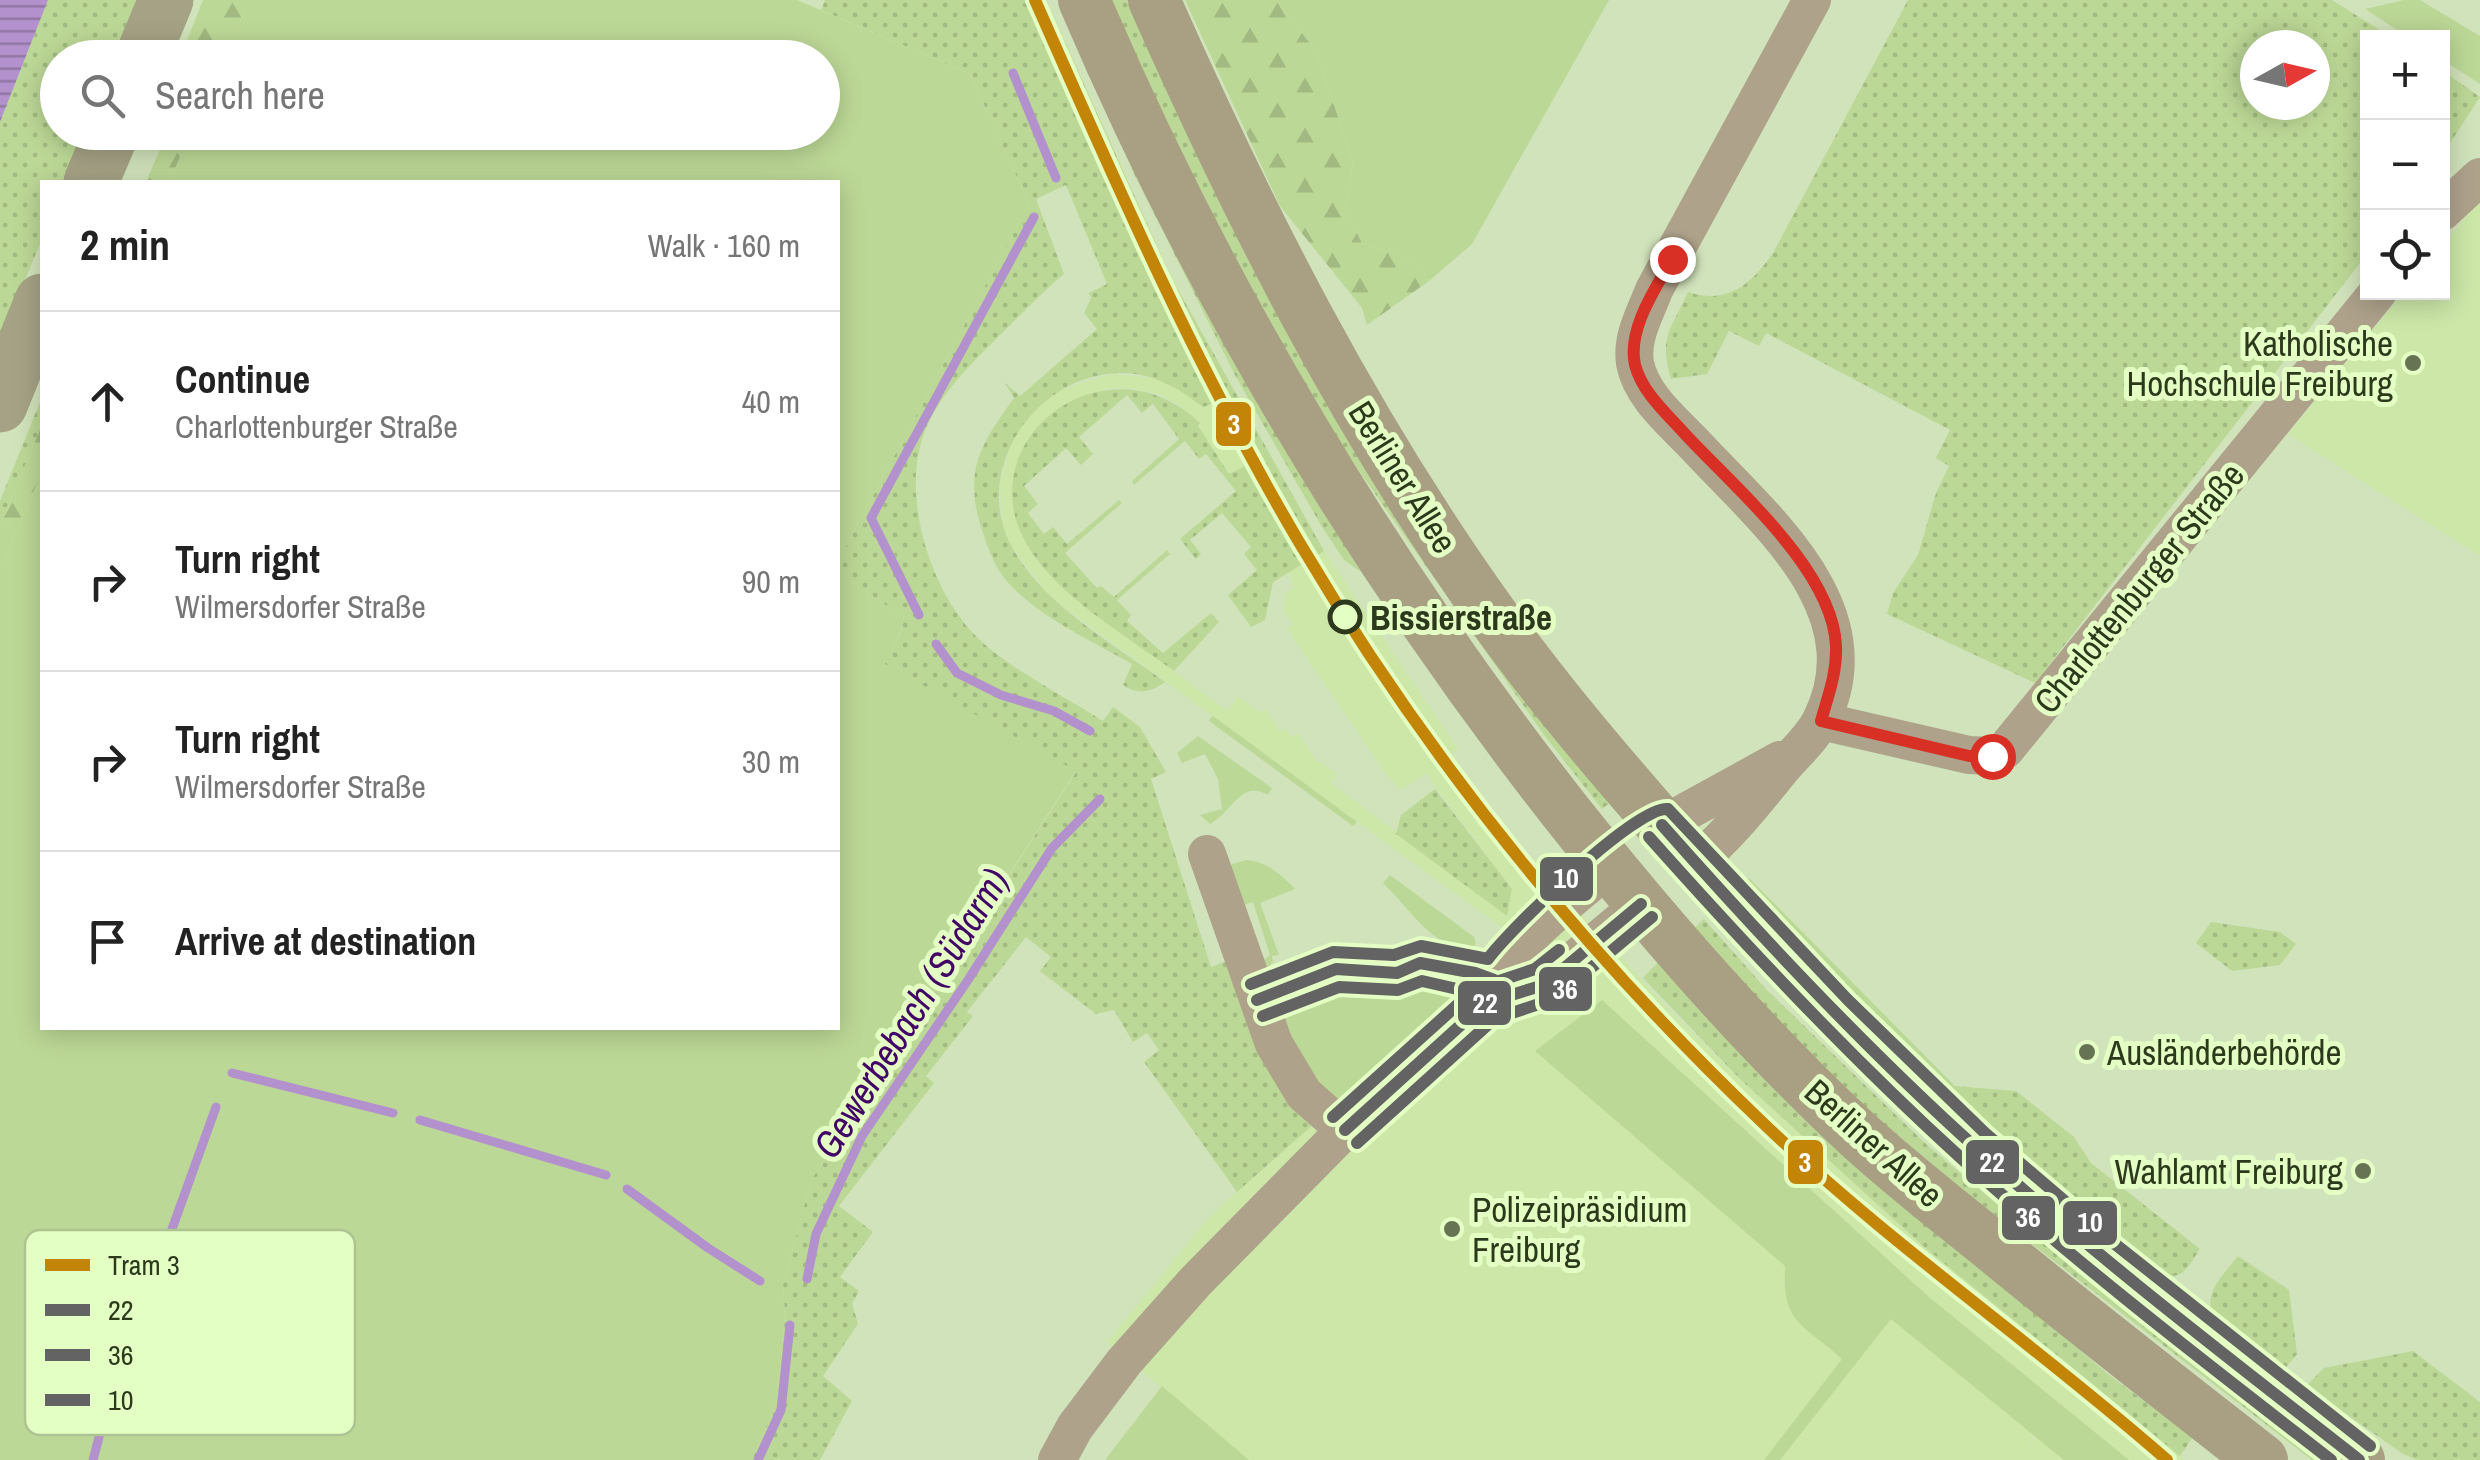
<!DOCTYPE html>
<meta charset="utf-8">
<style>
:root{--surface:#fff;--page:#f6f6f6;--text:#222;--muted:#767676;--line:#e0e0e0}
body{margin:0;font-family:"Archivo Narrow",sans-serif;background:var(--page);color:var(--text)}
.controls{position:absolute;right:30px;top:30px;display:grid;overflow:hidden;border-radius:0px;box-shadow:0 5px 25px #0003}
.controls button{width:90px;height:90px;display:grid;place-items:center;padding:0;border:0;border-bottom:2px solid var(--line);background:var(--surface);color:var(--text);font:50px sans-serif}
.compass{position:absolute;left:2240px;top:30px;width:90px;height:90px;border-radius:50%;background:var(--surface);box-shadow:0 5px 25px #0003;rotate:82deg}
.stop{position:absolute;width:30px;height:30px;margin:-22px;border:8px solid #d93025;border-radius:50%;background:#fff}
.stop.end{background:#d93025;border-color:#fff;box-shadow:0 2px 10px #0008}
.list{margin:0;padding:0;list-style:none}
h2{display:flex;justify-content:space-between;align-items:center;height:130px;margin:0;padding:0 40px;font-size:42px}
h2 small{font-size:32px;font-weight:400;color:var(--muted)}
.list li{display:grid;grid-template-columns:65px 1fr auto;gap:30px;align-items:center;box-sizing:border-box;height:180px;padding:0 40px;border-top:2px solid var(--line)}
.list b{display:block;font-size:38px;white-space:nowrap}
.list p{margin:0;font-size:32px;white-space:nowrap;color:var(--muted)}
.list em{font-size:32px;font-style:normal;color:var(--muted)}
.icon{flex:none;width:55px;height:55px;fill:none;stroke:currentColor;stroke-width:2;stroke-linecap:round;stroke-linejoin:round}
.map{position:relative;flex:none;width:2480px;height:1460px;overflow:hidden}
.search{position:absolute;background:var(--surface);box-shadow:0 5px 25px #0003;left:40px;top:40px;width:800px;height:110px;display:flex;align-items:center;gap:25px;box-sizing:border-box;padding:0 35px;border-radius:55px;color:var(--muted);font-size:38px}
.panel{position:absolute;background:var(--surface);box-shadow:0 5px 25px #0003;left:40px;top:180px;width:800px;height:850px;border-radius:0px}
.map>svg:first-child{display:block}
.built{fill:#cce7a8;fill-rule:evenodd}
.grass{fill:url(#grass-dots);fill-rule:evenodd}
.forest{fill:url(#forest-firs)}
.green{fill:#bcd896}
.water{fill:url(#water-rules)}
.lines{fill:none;stroke-linecap:round;stroke-linejoin:round}
.stream{stroke:#b391cd;stroke-width:9}
.street{stroke:#aea28b;stroke-width:38}
.secondary{stroke:#a9a084;stroke-width:52}
.highway{stroke:#a5a285;stroke-width:55}
.bus-1-casing{stroke:#e4ffc4;stroke-width:20}
.bus-2-casing{stroke:#e4ffc4;stroke-width:20}
.bus-3-casing{stroke:#e4ffc4;stroke-width:20}
.bus-1{stroke:#646363;stroke-width:12}
.bus-2{stroke:#646363;stroke-width:12}
.bus-3{stroke:#646363;stroke-width:12}
.tram-1-casing{stroke:#e4ffc4;stroke-width:20}
.tram-1{stroke:#c38507;stroke-width:12}
.route{stroke:#d93025;stroke-width:12}
.poi-dot{fill:#667454;stroke:#e4ffc4;stroke-width:4}
.stop-dot{fill:#e4ffc4;stroke:#2d391c;stroke-width:5}
.labels{text-anchor:middle;dominant-baseline:central;stroke-width:10;stroke-linejoin:round;paint-order:stroke}
.poi-label{font-size:35px;fill:#2d391c;stroke:#e4ffc4;text-anchor:end}
.street-label{font-size:35px;fill:#2d391c;stroke:#e4ffc4}
.stop-label{font-size:35px;font-weight:bold;fill:#2d391c;stroke:#e4ffc4;text-anchor:start}
.water-label{font-size:38px;font-style:italic;fill:#430467;stroke:#e4ffc4}
.key{fill:#e4ffc4;stroke:#adc492;stroke-width:2.5}
.key-label{font-size:28px;fill:#2d391c}
.line-badge{stroke:#e4ffc4;stroke-width:4}
.badge-label{font-size:28px;text-anchor:middle;font-weight:bold;fill:#fff}
</style>
<div class="map">
<svg width="2480" height="1460" viewBox="0 0 2480 1460">
<defs>
<pattern id="grass-dots" width="8" height="8" patternUnits="userSpaceOnUse" patternTransform="scale(2.5)"><rect width="8" height="8" fill="#bcd896"/><path d="M2 2h.1M6 6h.1" fill="none" stroke="#a2ba81" stroke-width="1.8" stroke-linecap="round"/></pattern>
<pattern id="forest-firs" width="22" height="20" patternUnits="userSpaceOnUse" patternTransform="scale(2.5)"><rect width="22" height="20" fill="#bcd896"/><path d="M5 1l3.5 6h-7zM16 11l3.5 6h-7z" fill="#a2ba81"/></pattern>
<pattern id="water-rules" width="6" height="5" patternUnits="userSpaceOnUse" patternTransform="scale(2.5)"><rect width="6" height="5" fill="#b391cd"/><path d="M0 2.5h6" fill="none" stroke="#9277a6"/></pattern>
</defs>
<rect width="100%" height="100%" fill="#d1e3bb"/>
<!-- built -->
<path class="built" d="M1046 0 1123 177 1173 279 1228 382 1324 551 1458 749 1448 757 1508 835 1664 1004 1740 1079 1923 1246 2185 1460H2129L1929 1297 1602 1000 1535 1051 1786 1266 1784 1287 1821 1340 1842 1359 1764 1460H1249L1107 1342 1210 1216 1461 994 1481 962 1499 954 1515 937 1068 610 1047 592 1011 546 1003 526 1000 484 1012 439 1035 409 1061 390 1110 374 1155 378 1186 393ZM1110 388 1136 389 1161 395 1175 402 1200 423 1197 426 1288 573 1294 587 1285 593 1284 611 1293 624 1287 629 1388 777 1401 790 1426 774 1512 889 1507 915 1331 783 1337 774 1315 759 1298 734 1292 737 1285 728 1280 731 1265 709 1260 713 1238 696 1227 711 1076 598 1037 561 1021 535 1017 519 1014 477 1032 435 1045 420 1066 403Z
M2480 199V556L2288 434 2403 293 2442 292 2443 245Z
M1891 1318 2036 1434 2025 1449 2038 1435 2064 1460H1780Z"/>
<!-- grass -->
<path class="grass" d="M48 0H142L118 57 58 58V132L87 133 66 182H42V239L0 340V122Z
M825 0H1046L1172 279 1324 551 1273 582 1265 620 1251 627 1228 595 1257 570 1244 554 1251 547 1222 513 1190 540 1201 554 1196 559 1180 539 1236 491 1206 454 1199 459 1185 441 1134 485 1132 481 1179 439 1153 404 1142 413 1127 395 1079 437 1093 454 1081 465 1066 448 1024 486 1038 504 1028 513 1044 534 1053 527 1067 544 1119 500 1122 503 1065 553 1097 588 1101 586 1114 597 1167 550 1170 554 1117 600 1131 615 1127 621 1163 653 1211 613 1219 622 1174 671C1126 635 1053 594 1025 541 969 438 1107 334 1200 423L1198 426 1229 474 1250 464 1217 402 1203 407C1182 391 1162 378 1136 374 1045 362 967 465 1012 547 1044 606 1113 643 1165 682 1152 692 1137 695 1123 685L1132 664C1091 640 1037 617 1005 579 993 565 986 542 980 524 964 469 982 442 1014 398L1005 383 1020 396 1097 329 1084 313 1091 298 1089 293 1107 284 1066 185 1036 199 1064 274C1041 293 1020 316 998 337 936 398 902 438 921 529 929 565 946 603 971 631 999 663 1065 697 1103 721L1113 707 1140 727 1166 772 1151 779 1211 967 1232 959 1314 1124 1237 1192 1144 1062 1159 1050 1147 1033 1133 1042 1114 1010 1096 1014 1040 971 1051 957 1026 937 967 1012 973 1016 926 1076 934 1083 839 1206 873 1232 840 1277 859 1291 852 1303 858 1324 823 1376 852 1401 820 1460H752L777 1400 785 1317 783 1285 811 1180 1076 772 884 664 899 636 904 617 838 574V561L1029 204 970 74 821 10Z
M1059 0 1311 490 1361 572 1344 560 1322 527 1236 377 1133 172Z
M1100 0H1140L1616 798 1602 809 1544 735 1280 358Z
M1908 0H2332L2391 37 2368 38 2367 254 2035 683 1887 614 1893 593 1918 555 1936 493 1949 466 1936 458 1950 430 1766 333 1759 346 1729 331 1707 374 1671 379C1658 335 1672 329 1688 292 1729 305 1751 284 1773 253ZM2255 45H2315V105H2255Z
M2443 71 2480 97 2443 154Z
M42 397V425L0 525V501Z
M1435 789 1512 889 1507 916 1396 834 1401 815Z
M1749 878 1955 1086 2016 1091 2074 1137 2091 1163 2200 1249C2190 1263 2184 1280 2166 1275L1976 1125 1740 887Z
M1704 919 1766 989 1927 1145 1990 1198 2132 1302 2332 1460H2312L1923 1160 1850 1100 1688 934Z
M2211 922 2280 932 2296 944 2280 965 2232 971 2196 943Z
M1660 960 1873 1177 2108 1374 2193 1437 2180 1456 1923 1246 1740 1079 1643 978Z
M2238 1256 2289 1290 2297 1354 2284 1370 2211 1311C2206 1289 2225 1273 2238 1256Z
M2413 1351 2480 1402V1460H2417L2403 1454 2306 1386 2324 1368Z"/>
<!-- forest -->
<path class="forest" d="M203 0H250L224 57 180 58Z
M1185 0H1276L1317 52 1353 163 1345 208 1362 243 1417 263 1429 281 1367 325 1362 308 1280 206Z
M167 133H191L169 182H146Z
M42 425V472L0 570V525Z"/>
<!-- green -->
<path class="green" d="M250 0H797L970 74 1029 204 838 561V182H169L191 133 822 132V58L224 57Z
M1276 0H1609L1472 244 1429 281 1417 263 1362 243 1345 208 1353 163 1317 52Z
M2404 0H2420L2480 36V84L2443 60 2442 38 2408 37 2365 9Z
M42 472V1028H838V574L904 617 899 635 885 664 1076 771 811 1180 783 1285 785 1317 777 1400 752 1460H0V570Z
M1212 716 1220 721 1357 822 1353 826 1209 721Z
M1198 736 1272 788 1268 795C1240 779 1233 812 1210 824L1200 815 1222 809 1218 779 1205 754 1182 763 1177 753Z
M1246 860C1267 861 1281 875 1295 889L1260 903 1279 955 1272 956 1273 962 1258 978 1254 968 1270 955 1253 902 1232 909 1228 869 1232 864Z
M1390 875 1474 937 1476 943 1470 952C1430 945 1411 910 1383 883Z
M1349 982C1387 988 1425 981 1461 994L1338 1103 1304 1066 1282 1016 1292 998 1332 983Z
M1602 1000 1929 1297 2129 1460H2064L1891 1319 1780 1460H1764L1842 1359C1803 1323 1782 1325 1785 1266L1535 1051Z
M1162 1386 1249 1460H1105Z"/>
<!-- water -->
<path class="water" d="M0 0H48L0 122Z"/>
<g class="lines">
<!-- stream -->
<path class="stream" d="M1013 73 1056 178
M919 615 871 518 1034 217
M936 644 957 673 1001 695 1054 711 1090 731
M232 1073 393 1113
M420 1120 606 1175
M627 1189 708 1248 760 1281
M807 1279 816 1234 862 1136 968 980 1052 848 1100 799
M119 1376 216 1107
M93 1460 108 1403
M758 1460 781 1410 790 1325"/>
<!-- street -->
<path class="street" d="M2442 212 2480 177
M1821 721 1969 755 1992 756 2005 750 2378 292
M1662 825 1780 760
M1207 854 1274 1044 1304 1094 1345 1130
M1695 863C1729 835 1755 801 1783 767 1795 753 1813 737 1821 720 1876 610 1765 520 1698 448 1676 424 1641 397 1635 363 1631 337 1645 314 1654 290L1812 0
M1485 1003C1494 958 1574 897 1610 867
M1057 1460 1075 1427 1124 1362 1196 1281 1345 1130 1485 1003 1544 985 1641 904"/>
<!-- secondary -->
<path class="secondary" d="M1084 0C1208 291 1370 562 1565 811 1654 923 1748 1032 1853 1130 1897 1171 1945 1208 1992 1246 2081 1319 2171 1389 2262 1460
M1154 0C1249 215 1355 424 1492 615 1546 691 1607 762 1668 832 1779 958 1895 1078 2021 1188 2130 1283 2245 1371 2359 1460"/>
<!-- highway -->
<path class="highway" d="M142 58 166 0
M91 182 112 132
M0 405 42 301"/>
<!-- bus-1 casing -->
<g class="bus-1-casing">
<path id="bus-1" d="M1662 825C1761 937 1864 1047 1975 1147 2098 1258 2229 1358 2359 1460
M1257 1000 1336 969 1397 973 1420 963 1475 973 1494 980
M1345 1130 1485 1003 1544 985 1641 904"/>
</g>
<!-- bus-2 casing -->
<g class="bus-2-casing">
<path id="bus-2" d="M1649 837C1748 948 1850 1057 1961 1158 2078 1265 2205 1362 2331 1460
M1263 1016 1339 987 1398 990 1422 981 1488 996
M1357 1143 1494 1019 1554 999 1652 917"/>
</g>
<!-- bus-3 casing -->
<g class="bus-3-casing">
<path id="bus-3" d="M1251 984 1333 952 1394 955 1421 946 1488 959C1509 930 1637 805 1668 809L1848 1000 1985 1133 2115 1244 2370 1446
M1333 1117 1475 989 1535 969 1559 950"/>
</g>
<!-- bus-1 -->
<use href="#bus-1" class="bus-1"/>
<!-- bus-2 -->
<use href="#bus-2" class="bus-2"/>
<!-- bus-3 -->
<use href="#bus-3" class="bus-3"/>
<!-- tram-1 casing -->
<g class="tram-1-casing">
<path id="tram-1" d="M1035 0C1116 184 1197 369 1299 542 1425 755 1583 951 1762 1122 1889 1244 2035 1344 2167 1460"/>
</g>
<!-- tram-1 -->
<use href="#tram-1" class="tram-1"/>
</g>
<g class="lines">
<!-- route -->
<path class="route" d="M1672 259C1656 288 1627 329 1635 365 1642 392 1666 413 1684 433 1733 486 1833 570 1836 646 1837 673 1828 696 1821 721L1969 756H1992"/>
</g>
<!-- markers -->
<g class="poi-dot">
<circle cx="2413" cy="363" r="10"/>
<circle cx="2087" cy="1052" r="10"/>
<circle cx="2363" cy="1171" r="10"/>
<circle cx="1452" cy="1229" r="10"/>
</g>
<circle class="stop-dot" cx="1345" cy="617" r="15"/>
<g class="labels">
<!-- poi labels -->
<g class="poi-label">
<text x="2393" y="343">Katholische<tspan x="2393" dy="40">Hochschule Freiburg</tspan></text>
<text x="2107" y="1052" text-anchor="start">Ausländerbehörde</text>
<text x="2343" y="1171">Wahlamt Freiburg</text>
<text x="1472" y="1209" text-anchor="start">Polizeipräsidium<tspan x="1472" dy="40">Freiburg</tspan></text>
</g>
<!-- street labels -->
<g class="street-label">
<text transform="translate(1403 477) rotate(58)">Berliner Allee</text>
<text transform="translate(2139 588) rotate(-51)">Charlottenburger Straße</text>
<text transform="translate(1874 1143) rotate(42)">Berliner Allee</text>
</g>
<!-- stop labels -->
<g class="stop-label">
<text x="1370" y="617">Bissierstraße</text>
</g>
<!-- water labels -->
<g class="water-label">
<text transform="translate(911 1013) rotate(-58)">Gewerbebach (Südarm)</text>
</g>
</g>
<!-- legend -->
<rect x="25" y="1230" width="330" height="205" rx="15" class="key"/>
<rect x="45" y="1259" width="45" height="12" fill="#c38507"/>
<rect x="45" y="1304" width="45" height="12" fill="#646363"/>
<rect x="45" y="1349" width="45" height="12" fill="#646363"/>
<rect x="45" y="1394" width="45" height="12" fill="#646363"/>
<g class="key-label">
<text x="108" y="1275">Tram 3</text>
<text x="108" y="1320">22</text>
<text x="108" y="1365">36</text>
<text x="108" y="1410">10</text>
</g>
<g class="line-badge">
<rect x="1214" y="400" width="39" height="48" rx="10" fill="#c38507"/>
<rect x="1538" y="855" width="57" height="48" rx="10" fill="#646363"/>
<rect x="1537" y="965" width="57" height="48" rx="10" fill="#646363"/>
<rect x="1456" y="979" width="57" height="48" rx="10" fill="#646363"/>
<rect x="1786" y="1138" width="39" height="48" rx="10" fill="#c38507"/>
<rect x="1964" y="1138" width="57" height="48" rx="10" fill="#646363"/>
<rect x="2000" y="1194" width="57" height="48" rx="10" fill="#646363"/>
<rect x="2061" y="1199" width="58" height="48" rx="10" fill="#646363"/>
</g>
<g class="badge-label">
<text x="1234" y="434">3</text>
<text x="1566" y="888">10</text>
<text x="1565" y="999">36</text>
<text x="1485" y="1013">22</text>
<text x="1805" y="1172">3</text>
<text x="1992" y="1172">22</text>
<text x="2028" y="1227">36</text>
<text x="2090" y="1232">10</text>
</g>
</svg>
<div class="controls">
<button>+</button>
<button>−</button>
<button><svg class="icon" aria-label="locate" viewBox="0 0 24 24"><circle cx="12" cy="12" r="6"/><path d="M12 2v4M12 18v4M2 12h4M18 12h4"/></svg></button>
</div>
<svg class="compass" viewBox="-18 -18 36 36"><path d="M0-13l5 13h-10z" fill="#e53935"/><path d="M0 13l5-13h-10z" fill="#767676"/></svg>
<div class="stop" style="left:1992px;top:756px"></div>
<div class="stop end" style="left:1672px;top:259px"></div>
<div class="search"><svg class="icon" aria-label="search" viewBox="0 0 24 24"><circle cx="10" cy="10" r="6"/><path d="M15 15l6 6"/></svg>Search here</div>
<section class="panel">
<h2>2 min<small>Walk · 160 m</small></h2>
<ul class="list">
<li><svg class="icon" aria-label="ahead" viewBox="0 0 24 24"><path d="M12 20V5M6 11l6-6 6 6"/></svg><div><b>Continue</b><p>Charlottenburger Straße</p></div><em>40 m</em></li>
<li><svg class="icon" aria-label="right" viewBox="0 0 24 24"><path d="M7 20v-9h11M14 6l5 5-5 5"/></svg><div><b>Turn right</b><p>Wilmersdorfer Straße</p></div><em>90 m</em></li>
<li><svg class="icon" aria-label="right" viewBox="0 0 24 24"><path d="M7 20v-9h11M14 6l5 5-5 5"/></svg><div><b>Turn right</b><p>Wilmersdorfer Straße</p></div><em>30 m</em></li>
<li><svg class="icon" aria-label="arrive" viewBox="0 0 24 24"><path d="M6 21V4h12l-3 4 3 4H6"/></svg><div><b>Arrive at destination</b></div></li>
</ul>
</section>
</div>
